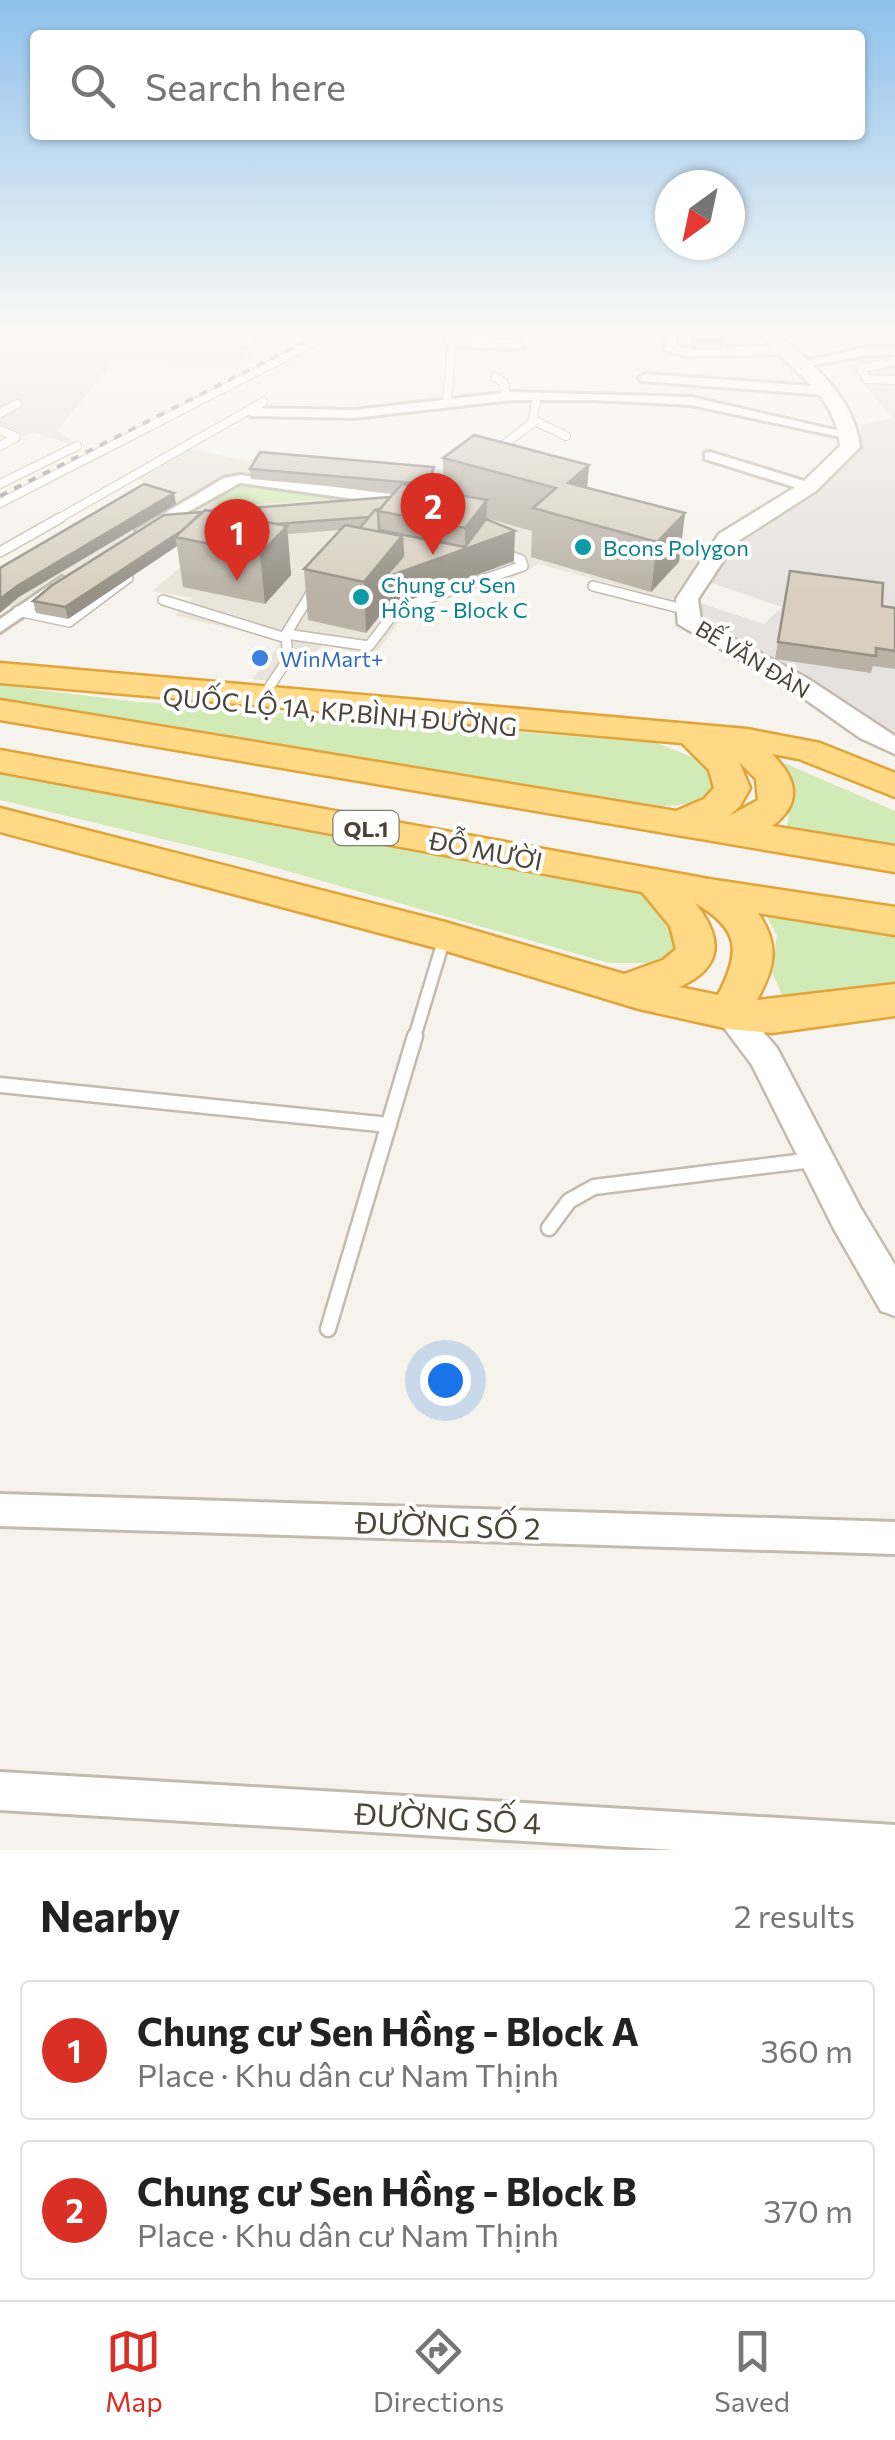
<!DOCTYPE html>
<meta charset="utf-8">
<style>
:root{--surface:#fff;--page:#f2f2f2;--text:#222;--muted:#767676;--line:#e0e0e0;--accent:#d93025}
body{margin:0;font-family:Commissioner,sans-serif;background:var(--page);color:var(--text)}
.compass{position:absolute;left:655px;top:170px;width:90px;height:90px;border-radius:50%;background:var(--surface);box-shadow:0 2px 8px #0004;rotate:213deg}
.you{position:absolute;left:445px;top:1380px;width:35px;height:35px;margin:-25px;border:8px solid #fff;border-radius:50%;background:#1a73e8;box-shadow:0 0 0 15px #1a73e833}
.badge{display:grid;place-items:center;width:65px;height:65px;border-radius:50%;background:var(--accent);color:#fff;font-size:32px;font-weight:700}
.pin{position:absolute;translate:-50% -82px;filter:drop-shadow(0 2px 5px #0008)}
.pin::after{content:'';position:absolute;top:52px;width:35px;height:30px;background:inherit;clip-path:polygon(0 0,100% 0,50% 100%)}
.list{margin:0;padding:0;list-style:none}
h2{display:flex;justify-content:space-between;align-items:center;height:130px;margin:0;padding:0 40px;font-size:42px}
h2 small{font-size:32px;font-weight:400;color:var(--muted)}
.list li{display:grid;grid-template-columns:65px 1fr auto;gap:30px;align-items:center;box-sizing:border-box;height:140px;margin:0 20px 20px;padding:0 20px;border:2px solid var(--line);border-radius:10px}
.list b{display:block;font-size:38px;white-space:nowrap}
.list p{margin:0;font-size:32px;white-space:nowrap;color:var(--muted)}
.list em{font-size:32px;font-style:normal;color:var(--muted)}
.icon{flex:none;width:55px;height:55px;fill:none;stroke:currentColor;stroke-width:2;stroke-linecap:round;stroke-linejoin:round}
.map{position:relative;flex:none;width:895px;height:1850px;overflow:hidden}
.search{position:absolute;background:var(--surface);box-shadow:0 2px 8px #0004;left:30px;right:30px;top:30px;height:110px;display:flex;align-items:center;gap:25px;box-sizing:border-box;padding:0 35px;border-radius:10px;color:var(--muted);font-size:38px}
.sheet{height:450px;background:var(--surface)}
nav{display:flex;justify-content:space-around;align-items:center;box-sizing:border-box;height:140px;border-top:2px solid var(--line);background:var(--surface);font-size:28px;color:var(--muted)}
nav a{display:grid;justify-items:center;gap:5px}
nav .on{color:var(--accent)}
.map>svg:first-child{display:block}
.residential{fill:#eae5da}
.industrial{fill:#e6e2dd}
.green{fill:#d2eab5}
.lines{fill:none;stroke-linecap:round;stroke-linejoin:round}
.service-far3-casing{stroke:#c2bbae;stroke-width:10}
.service-far2-casing{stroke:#c2bbae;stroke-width:12}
.service-far1-casing{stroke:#c2bbae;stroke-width:16}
.service-casing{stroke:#c2bbae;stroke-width:19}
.minor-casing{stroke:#c2bbae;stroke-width:6}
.tertiary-casing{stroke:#c2bbae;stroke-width:5}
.trunk-casing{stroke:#e0a43c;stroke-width:5}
.service-far3{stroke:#fff;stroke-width:8}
.service-far2{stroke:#fff;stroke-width:9}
.service-far1{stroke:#fff;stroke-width:11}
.service{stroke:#fff;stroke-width:14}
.minor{fill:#fff;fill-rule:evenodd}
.tertiary{fill:#fff;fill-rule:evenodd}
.trunk{fill:#ffd985;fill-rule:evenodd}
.rail{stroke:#9a9a9a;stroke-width:4;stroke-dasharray:8 8;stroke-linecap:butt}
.wall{fill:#bab2a6}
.shaded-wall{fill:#979187}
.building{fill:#d8cfc1;stroke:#979187;stroke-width:2.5}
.culture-dot{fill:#0f9aa8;stroke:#fff;stroke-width:4}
.shop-dot{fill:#3f7fe0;stroke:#fff;stroke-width:4}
.labels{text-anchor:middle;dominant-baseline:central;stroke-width:8;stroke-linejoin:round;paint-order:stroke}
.far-culture-label{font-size:22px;fill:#0d838f;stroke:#fff;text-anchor:start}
.far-shop-label{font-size:22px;fill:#366cbe;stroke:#fff;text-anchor:start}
.far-street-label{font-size:22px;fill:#4b4439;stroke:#fff}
.shield{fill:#fff;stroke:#817c74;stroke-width:2.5}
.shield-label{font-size:22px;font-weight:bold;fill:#4b4439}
.street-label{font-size:25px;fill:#4b4439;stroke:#fff}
.near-street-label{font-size:30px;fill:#4b4439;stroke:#fff}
</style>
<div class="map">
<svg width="895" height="1850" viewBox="0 0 895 1850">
<rect width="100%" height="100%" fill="#f6f3ec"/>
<!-- residential -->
<path class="residential" d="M505 440 571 462 539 487 623 531 704 553 671 600 539 564 489 590 475 587 403 615 374 656 323 645 311 656 294 652 269 681 252 679 282 641 175 615 193 598 152 591 210 542 183 538 78 615 0 606V569L152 485 129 476 182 448 249 461 259 453 459 474Z"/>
<!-- industrial -->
<path class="industrial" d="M0 335H293L236 363 115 359 57 431 74 442 70 444 33 432 24 436 0 429Z
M895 353V732L850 713 807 680 706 625 693 611 694 601 764 624 782 607 709 582 734 538 819 487 859 446 861 425 892 418 842 358Z"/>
<!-- green -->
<path class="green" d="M248 483 344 494 346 498 222 506 211 500 233 484Z
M0 685 129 701 657 743 709 764 715 786C696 812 654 806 625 804L0 705Z
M784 763 895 811V852L786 832 793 789Z
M0 771 628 886 663 899 680 951 648 963H609L242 858 0 800Z
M766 905 895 925V983L824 1000 785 1002 771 969 777 936 766 915Z"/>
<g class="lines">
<!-- service-far3 casing -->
<g class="service-far3-casing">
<path id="service-far3" d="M245 344 251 335
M895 361 861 369 867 379 895 380
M495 377 504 383 506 396
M447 402 452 342
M0 413 17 404
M535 421 566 436
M0 430 16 437 0 446
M496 451 532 423 537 396
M0 484 77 446
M0 503 328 335
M56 520 263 402"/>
</g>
<!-- service-far2 casing -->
<g class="service-far2-casing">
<path id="service-far2" d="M668 545 716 556
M0 552 60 518
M593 586 687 610
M163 600 286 638
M18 611 69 622 128 578
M286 634 369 646 397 609 523 566 521 560 502 553
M264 695 288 659 286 634 313 590"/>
</g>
<!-- service-far1 casing -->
<g class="service-far1-casing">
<path id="service-far1" d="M414 1039 445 936"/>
</g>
<!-- service casing -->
<g class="service-casing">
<path id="service" d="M0 1085 389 1125
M549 1228 569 1201 594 1187 813 1160
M328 1329 415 1036"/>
</g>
<!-- minor casing -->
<g class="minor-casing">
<path id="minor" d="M447 335 518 341 524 345 518 349 452 346 446 342Z
M666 335H676V345L686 348 785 346 791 350 785 354 685 356 665 350Z
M867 347H895V355H867L799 368 793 364Z
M646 374 826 387 833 391 826 395 641 381 639 378Z
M513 392 691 397 857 435 850 439 691 405 593 400H513L354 418 251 416 244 412 251 408 354 410Z
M710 452 814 484 817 487 804 490 705 459V453Z
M240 475 390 494 398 499 390 504 240 483 150 533 136 530 224 478Z
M62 577 70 582 68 586 0 632V619Z
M0 1494 895 1522V1554L0 1526Z
M0 1772 895 1825V1850H676L0 1810Z"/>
</g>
<!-- tertiary casing -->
<g class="tertiary-casing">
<path id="tertiary" d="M761 335H779C814 366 854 397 860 447L816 491 735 543 698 599 701 621 810 680 895 736V754L860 738 792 690 678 624 676 599 719 534 802 483 840 446C836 393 791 372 761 335Z
M729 1001 740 1005 777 1048 860 1207 895 1265V1316L881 1311 834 1229 752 1065 713 1013 718 1005Z"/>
</g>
<!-- trunk casing -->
<g class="trunk-casing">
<path id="trunk" d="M0 663 747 729 820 743 895 773V797L799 759 772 754C797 779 803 803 772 826L895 846V872L0 720V700L676 811 704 799 714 788 709 770 682 743 0 683ZM739 762 756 779 758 800 729 816 740 806 750 788Z
M0 750 709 879 895 907V935L758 913C780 945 775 967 757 1000L895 984V1016L772 1033 729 1029 639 1009 440 949 0 832V808L445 922 624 974 663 960 676 949 670 926 642 892 0 772ZM695 903C740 929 741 951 718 995L679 987C724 967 723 938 695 903Z"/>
</g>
<!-- service-far3 -->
<use href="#service-far3" class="service-far3"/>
<!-- service-far2 -->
<use href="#service-far2" class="service-far2"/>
<!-- service-far1 -->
<use href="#service-far1" class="service-far1"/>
<!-- service -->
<use href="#service" class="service"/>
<!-- minor -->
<use href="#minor" class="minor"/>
<!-- tertiary -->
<use href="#tertiary" class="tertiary"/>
<!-- trunk -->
<use href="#trunk" class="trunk"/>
<!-- rail -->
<path class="rail" d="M0 496 318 335"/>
</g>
<!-- wall -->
<path class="wall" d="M691 335H722L724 340 722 350H692L690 343Z
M443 458 589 465 587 488 685 513 679 562 651 592 531 557 532 531 486 518 514 561 385 609 366 633 308 620 304 569 340 530 288 534 291 575 265 604 183 587 177 546 68 619 36 613 33 601 211 511 390 498 395 492 251 479 250 469 434 467V478L429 489 443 492Z
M790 571 882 606 895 608V669L873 666 871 673 775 659Z"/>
<!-- shaded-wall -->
<path class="shaded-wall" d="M589 465 585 512 568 483Z
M434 467V478L426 495V484Z
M174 493 176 504 19 597 0 613V599L17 586Z
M487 500 486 541 515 531 514 561 385 609 366 633 364 582 402 536 465 549V528Z
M685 513 679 562 651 592 657 542Z
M287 526 291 575 265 604 260 554Z
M182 530 175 537 177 546 68 619 65 607Z"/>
<!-- building -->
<path class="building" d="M692 335H722L724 340H693Z
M474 435 589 465 568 483 685 513 657 542 533 508 556 488 443 458Z
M260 452 434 467 426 484 250 469Z
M144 484 174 493 17 586 0 599V568Z
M402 484 487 500 465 528 378 511Z
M390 497 380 509 375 510 369 517 276 524 211 511Z
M380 509 378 511 379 530 465 547 486 519 515 531 384 578 403 556 402 536 360 528 375 510Z
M205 510 287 526 260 554 175 537Z
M202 512 183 530 65 607 33 601 51 586 164 515Z
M345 525 402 536 364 582 304 569Z
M790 571 883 583 882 606 895 608V651L876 648V656L778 642Z"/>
<!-- sky -->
<linearGradient id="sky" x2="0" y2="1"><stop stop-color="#8fc1ec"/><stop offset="0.56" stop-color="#fbfaf6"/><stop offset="1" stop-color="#fbfaf6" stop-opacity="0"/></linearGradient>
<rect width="895" height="594" fill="url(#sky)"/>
<!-- markers -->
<g class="culture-dot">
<circle cx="583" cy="547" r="10"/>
<circle cx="361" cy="597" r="10"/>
</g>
<circle class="shop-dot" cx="260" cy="658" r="10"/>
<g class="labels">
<!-- far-culture labels -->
<g class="far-culture-label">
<text x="603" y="547">Bcons Polygon</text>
<text x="381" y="584">Chung cư Sen<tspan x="381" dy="25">Hồng - Block C</tspan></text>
</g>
<!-- far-shop labels -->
<g class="far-shop-label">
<text x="280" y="658">WinMart+</text>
</g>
<!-- far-street labels -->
<g class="far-street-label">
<text transform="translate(753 659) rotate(31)">BẾ VĂN ĐÀN</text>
</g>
<!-- shield labels -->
<rect class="shield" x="333.5" y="811" width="65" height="34" rx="8"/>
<g class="shield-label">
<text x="366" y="828">QL.1</text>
</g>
<!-- street labels -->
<g class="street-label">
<text transform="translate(340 711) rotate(5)">QUỐC LỘ 1A, KP.BÌNH ĐƯỜNG</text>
<text transform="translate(486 850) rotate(11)">ĐỖ MƯỜI</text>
</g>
<!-- near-street labels -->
<g class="near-street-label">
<text transform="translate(448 1524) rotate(2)">ĐƯỜNG SỐ 2</text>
<text transform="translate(448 1817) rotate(3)">ĐƯỜNG SỐ 4</text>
</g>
</g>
</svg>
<svg class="compass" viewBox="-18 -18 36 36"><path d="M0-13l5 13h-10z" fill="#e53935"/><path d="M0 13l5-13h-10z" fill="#767676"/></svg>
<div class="you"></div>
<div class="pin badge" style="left:237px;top:581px">1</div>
<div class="pin badge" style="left:433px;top:555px">2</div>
<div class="search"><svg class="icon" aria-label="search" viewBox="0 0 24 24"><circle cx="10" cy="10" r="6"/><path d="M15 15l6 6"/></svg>Search here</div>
</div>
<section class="sheet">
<h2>Nearby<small>2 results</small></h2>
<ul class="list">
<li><span class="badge">1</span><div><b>Chung cư Sen Hồng - Block A</b><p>Place · Khu dân cư Nam Thịnh</p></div><em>360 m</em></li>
<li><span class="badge">2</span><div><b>Chung cư Sen Hồng - Block B</b><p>Place · Khu dân cư Nam Thịnh</p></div><em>370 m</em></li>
</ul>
</section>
<nav>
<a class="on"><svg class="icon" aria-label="map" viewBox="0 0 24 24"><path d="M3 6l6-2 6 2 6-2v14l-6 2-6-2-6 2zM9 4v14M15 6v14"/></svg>Map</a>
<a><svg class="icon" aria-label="directions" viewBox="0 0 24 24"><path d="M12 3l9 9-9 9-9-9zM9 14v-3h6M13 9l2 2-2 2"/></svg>Directions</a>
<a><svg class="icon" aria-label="saved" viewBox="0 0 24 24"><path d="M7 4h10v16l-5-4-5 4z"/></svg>Saved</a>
</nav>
